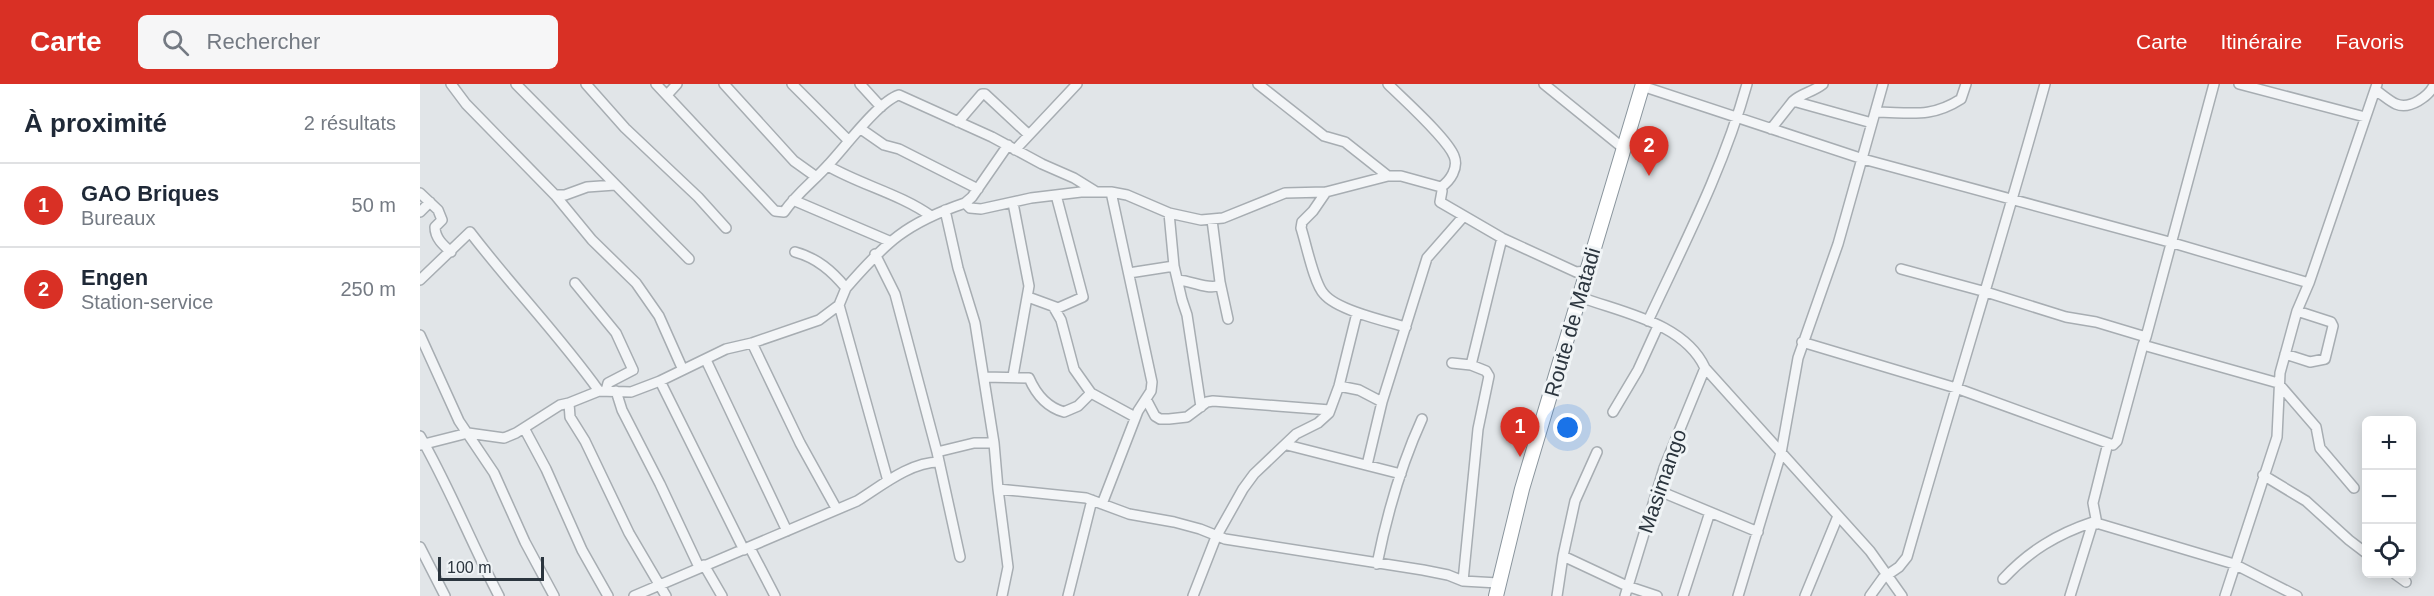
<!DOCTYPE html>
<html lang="fr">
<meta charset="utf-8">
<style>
:root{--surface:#fff;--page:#f6f6f7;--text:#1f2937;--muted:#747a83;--line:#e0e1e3;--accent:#d93025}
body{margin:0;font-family:Arial,sans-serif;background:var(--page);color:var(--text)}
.controls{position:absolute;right:18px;bottom:18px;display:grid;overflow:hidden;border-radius:9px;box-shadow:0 3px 15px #0003}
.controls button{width:54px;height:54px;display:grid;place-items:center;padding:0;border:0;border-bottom:2px solid var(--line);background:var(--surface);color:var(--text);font:30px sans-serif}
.scale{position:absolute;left:18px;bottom:15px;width:106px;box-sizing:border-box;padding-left:6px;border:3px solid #2b353e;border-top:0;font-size:16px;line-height:21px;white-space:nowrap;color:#2b353e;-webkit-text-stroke:4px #f0f4f6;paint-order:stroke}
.you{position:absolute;left:1148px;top:344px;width:21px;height:21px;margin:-15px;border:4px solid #fff;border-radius:50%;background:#1a73e8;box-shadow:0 0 0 9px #1a73e833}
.badge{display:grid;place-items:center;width:39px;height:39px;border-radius:50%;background:var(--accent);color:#fff;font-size:20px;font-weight:700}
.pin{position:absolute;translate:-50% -50px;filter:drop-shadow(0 2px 3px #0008)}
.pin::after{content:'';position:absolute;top:32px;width:21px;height:18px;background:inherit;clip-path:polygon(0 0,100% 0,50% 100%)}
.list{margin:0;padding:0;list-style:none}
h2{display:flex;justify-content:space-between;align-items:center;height:78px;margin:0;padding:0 24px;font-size:26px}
h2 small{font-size:20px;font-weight:400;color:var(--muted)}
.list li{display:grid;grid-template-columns:39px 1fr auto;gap:18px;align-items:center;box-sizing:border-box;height:84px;padding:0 24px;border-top:2px solid var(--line)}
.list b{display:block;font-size:22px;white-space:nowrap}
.list p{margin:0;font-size:20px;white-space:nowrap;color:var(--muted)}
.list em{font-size:20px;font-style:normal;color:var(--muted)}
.icon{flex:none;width:33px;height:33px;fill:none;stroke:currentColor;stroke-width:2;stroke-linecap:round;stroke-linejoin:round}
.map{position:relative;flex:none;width:2014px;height:512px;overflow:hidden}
header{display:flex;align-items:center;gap:36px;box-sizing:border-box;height:84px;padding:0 30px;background:var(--accent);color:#fff}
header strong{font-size:28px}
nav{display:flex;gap:33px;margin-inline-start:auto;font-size:21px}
.search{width:420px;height:54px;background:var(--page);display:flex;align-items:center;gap:15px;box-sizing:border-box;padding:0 21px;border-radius:9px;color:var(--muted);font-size:22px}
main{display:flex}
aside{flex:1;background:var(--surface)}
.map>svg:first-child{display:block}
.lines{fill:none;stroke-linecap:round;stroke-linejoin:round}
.minor-casing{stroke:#a7adb2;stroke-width:12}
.highway-casing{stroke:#8a959d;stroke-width:16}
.minor{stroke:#f3f5f7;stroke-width:9}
.highway{stroke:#fff;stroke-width:14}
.labels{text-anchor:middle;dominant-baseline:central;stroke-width:6;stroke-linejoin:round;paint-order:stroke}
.street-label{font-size:21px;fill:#2b353e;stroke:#f0f4f6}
</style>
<header>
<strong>Carte</strong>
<div class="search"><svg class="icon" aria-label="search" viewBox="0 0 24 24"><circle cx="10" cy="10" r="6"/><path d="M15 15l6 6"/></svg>Rechercher</div>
<nav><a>Carte</a><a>Itinéraire</a><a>Favoris</a></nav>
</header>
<main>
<aside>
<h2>À proximité<small>2 résultats</small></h2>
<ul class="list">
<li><span class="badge">1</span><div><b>GAO Briques</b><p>Bureaux</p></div><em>50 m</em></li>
<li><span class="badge">2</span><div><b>Engen</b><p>Station-service</p></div><em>250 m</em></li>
</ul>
</aside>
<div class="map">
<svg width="2014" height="512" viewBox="0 0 2014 512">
<rect width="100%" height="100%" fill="#e1e5e8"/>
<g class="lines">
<!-- minor casing -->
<g class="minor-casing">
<path id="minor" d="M31 0 46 20 135 111H145L167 103 195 101
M96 0 269 175
M166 0 205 44 278 113 306 144
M236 0 355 127 364 128C377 109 394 97 409 80 425 63 459 17 479 11L572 53 622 80 654 94 675 107
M304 0 374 77 395 92
M372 0 429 57
M440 0 461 23
M838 0 904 52 925 58 968 92
M968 0C983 15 1027 54 1034 72 1039 84 1030 97 1021 103L1022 107 1020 118 1082 154 1156 188 1167 187
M1124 0 1203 64
M1819 0 1945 33
M1222 2 1443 75 1753 159 1889 199
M1955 6C1962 10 1969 17 1976 20 1990 26 2009 12 2014 1
M247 11 257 0
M1373 17C1382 9 1393 8 1403 0
M1455 28C1489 28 1510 35 1541 15L1546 0
M538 38 562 10H565L609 51
M441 45 464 61 479 65 558 105
M1351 45 1373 17 1452 39
M595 66 657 0
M408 82C441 101 480 110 511 132
M906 108 893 127 882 138 881 144C886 159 894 200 904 210 917 226 965 237 986 243
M0 109 18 126 22 136 15 143C15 154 23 161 31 168
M135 111 172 156 216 199 239 232 263 286
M373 116 469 157
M545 119 550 124 561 125 611 114 661 108H691L707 111 749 129 781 136 803 134 865 109 906 108 968 92H981L1021 103
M525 126 538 184 555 239 574 359 578 405 588 483 582 512
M0 128 10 118
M749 129 754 182 762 216 767 231 781 323
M375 168C397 174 412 187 426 204 466 158 486 139 545 119L552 113 588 61
M455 170 475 210 517 368 540 473
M1481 185 1566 208 1646 233 1676 238 1726 253 1723 261 1858 299 1896 343 1900 364 1934 404
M709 189 754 182
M0 196 50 148C92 203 139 251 179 307
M758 196C772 197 785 205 798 202L800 198 792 136
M800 198 808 235
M155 199 196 249 213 286 188 299 186 307
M608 213 638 224 663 213 636 111
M1160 213C1203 229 1264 239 1285 284L1450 467 1482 512
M419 221 468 397
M633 222 641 236 654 285 671 309
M1228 237C1264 160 1304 83 1327 0
M0 251 39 337 74 389 105 458 134 512
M1726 253 1794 0
M1382 258 1536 304 1693 361 1697 357 1723 261
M332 259 380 359 416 424
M1865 270 1890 278 1905 275 1913 242 1911 238 1877 227
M286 276 367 447
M1032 279 1051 281 1066 287 1069 292 1058 345 1043 497
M1051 281 1082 154
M593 292 609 202 593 119
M564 293 609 294C616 310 626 323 644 328L658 322 671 309 715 333
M240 297 324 466
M919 302 939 306 962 318 947 381
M196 307 202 326 240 400 279 483
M726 315 735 332 740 335H749L767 333 787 318 793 317 910 326
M962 318 1007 174 1043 133
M1193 328 1218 286 1238 242
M104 344 126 385 162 466 188 512
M0 352C30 404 51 459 79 512
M1 361 48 349 84 354 96 349 140 321 149 319
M867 361 981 390
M517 368 554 359H574
M1843 391 1886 417 1929 456 1946 469
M578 405 666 414 709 430 754 438 780 445 805 455 1003 486 1028 491 1043 497 1078 499
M1237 406 1338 448
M682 420 718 327 731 307 732 298 691 108
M1677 440 1673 419 1688 359
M0 463 25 512
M330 464 355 512
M1143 472 1207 502 1237 512
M957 480C967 430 981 381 1002 335
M284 481 302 512
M1975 490 1986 498
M1583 495C1609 467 1637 450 1673 438L1814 480 1877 512
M214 512 437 417C461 402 490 378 519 378
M246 512 209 449 165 357 150 333 149 319 179 307 211 308 240 297 306 265 332 259 399 236 419 221 426 204
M648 512 672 416
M773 512 796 453 823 405 834 390 876 350 898 339 909 329 919 302 937 229
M1137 512 1143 472 1155 417 1177 368
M1205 512 1244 384 1285 284
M1263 512 1290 428
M1318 512 1361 369 1378 274 1418 160 1463 0
M1385 512 1418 432
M1450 512 1463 494 1479 483 1487 473C1532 315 1581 158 1625 0
M1650 512 1673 438
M1805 512 1857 353 1860 289 1877 227 1889 199 1957 0"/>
</g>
<!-- highway casing -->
<g class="highway-casing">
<path id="highway" d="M1076 512 1102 405 1223 0"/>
</g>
<!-- minor -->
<use href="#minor" class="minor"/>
<!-- highway -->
<use href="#highway" class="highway"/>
</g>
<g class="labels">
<!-- street labels -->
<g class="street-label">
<text transform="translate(1152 238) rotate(-74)">Route de Matadi</text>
<text transform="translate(1242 397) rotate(-71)">Masimango</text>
</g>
</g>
</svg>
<div class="controls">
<button>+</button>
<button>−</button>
<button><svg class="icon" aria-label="locate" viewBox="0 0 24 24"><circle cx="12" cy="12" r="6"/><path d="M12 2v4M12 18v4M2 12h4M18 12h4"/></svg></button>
</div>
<div class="scale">100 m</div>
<div class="you"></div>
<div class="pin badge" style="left:1100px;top:373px">1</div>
<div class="pin badge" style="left:1229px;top:92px">2</div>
</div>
</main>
